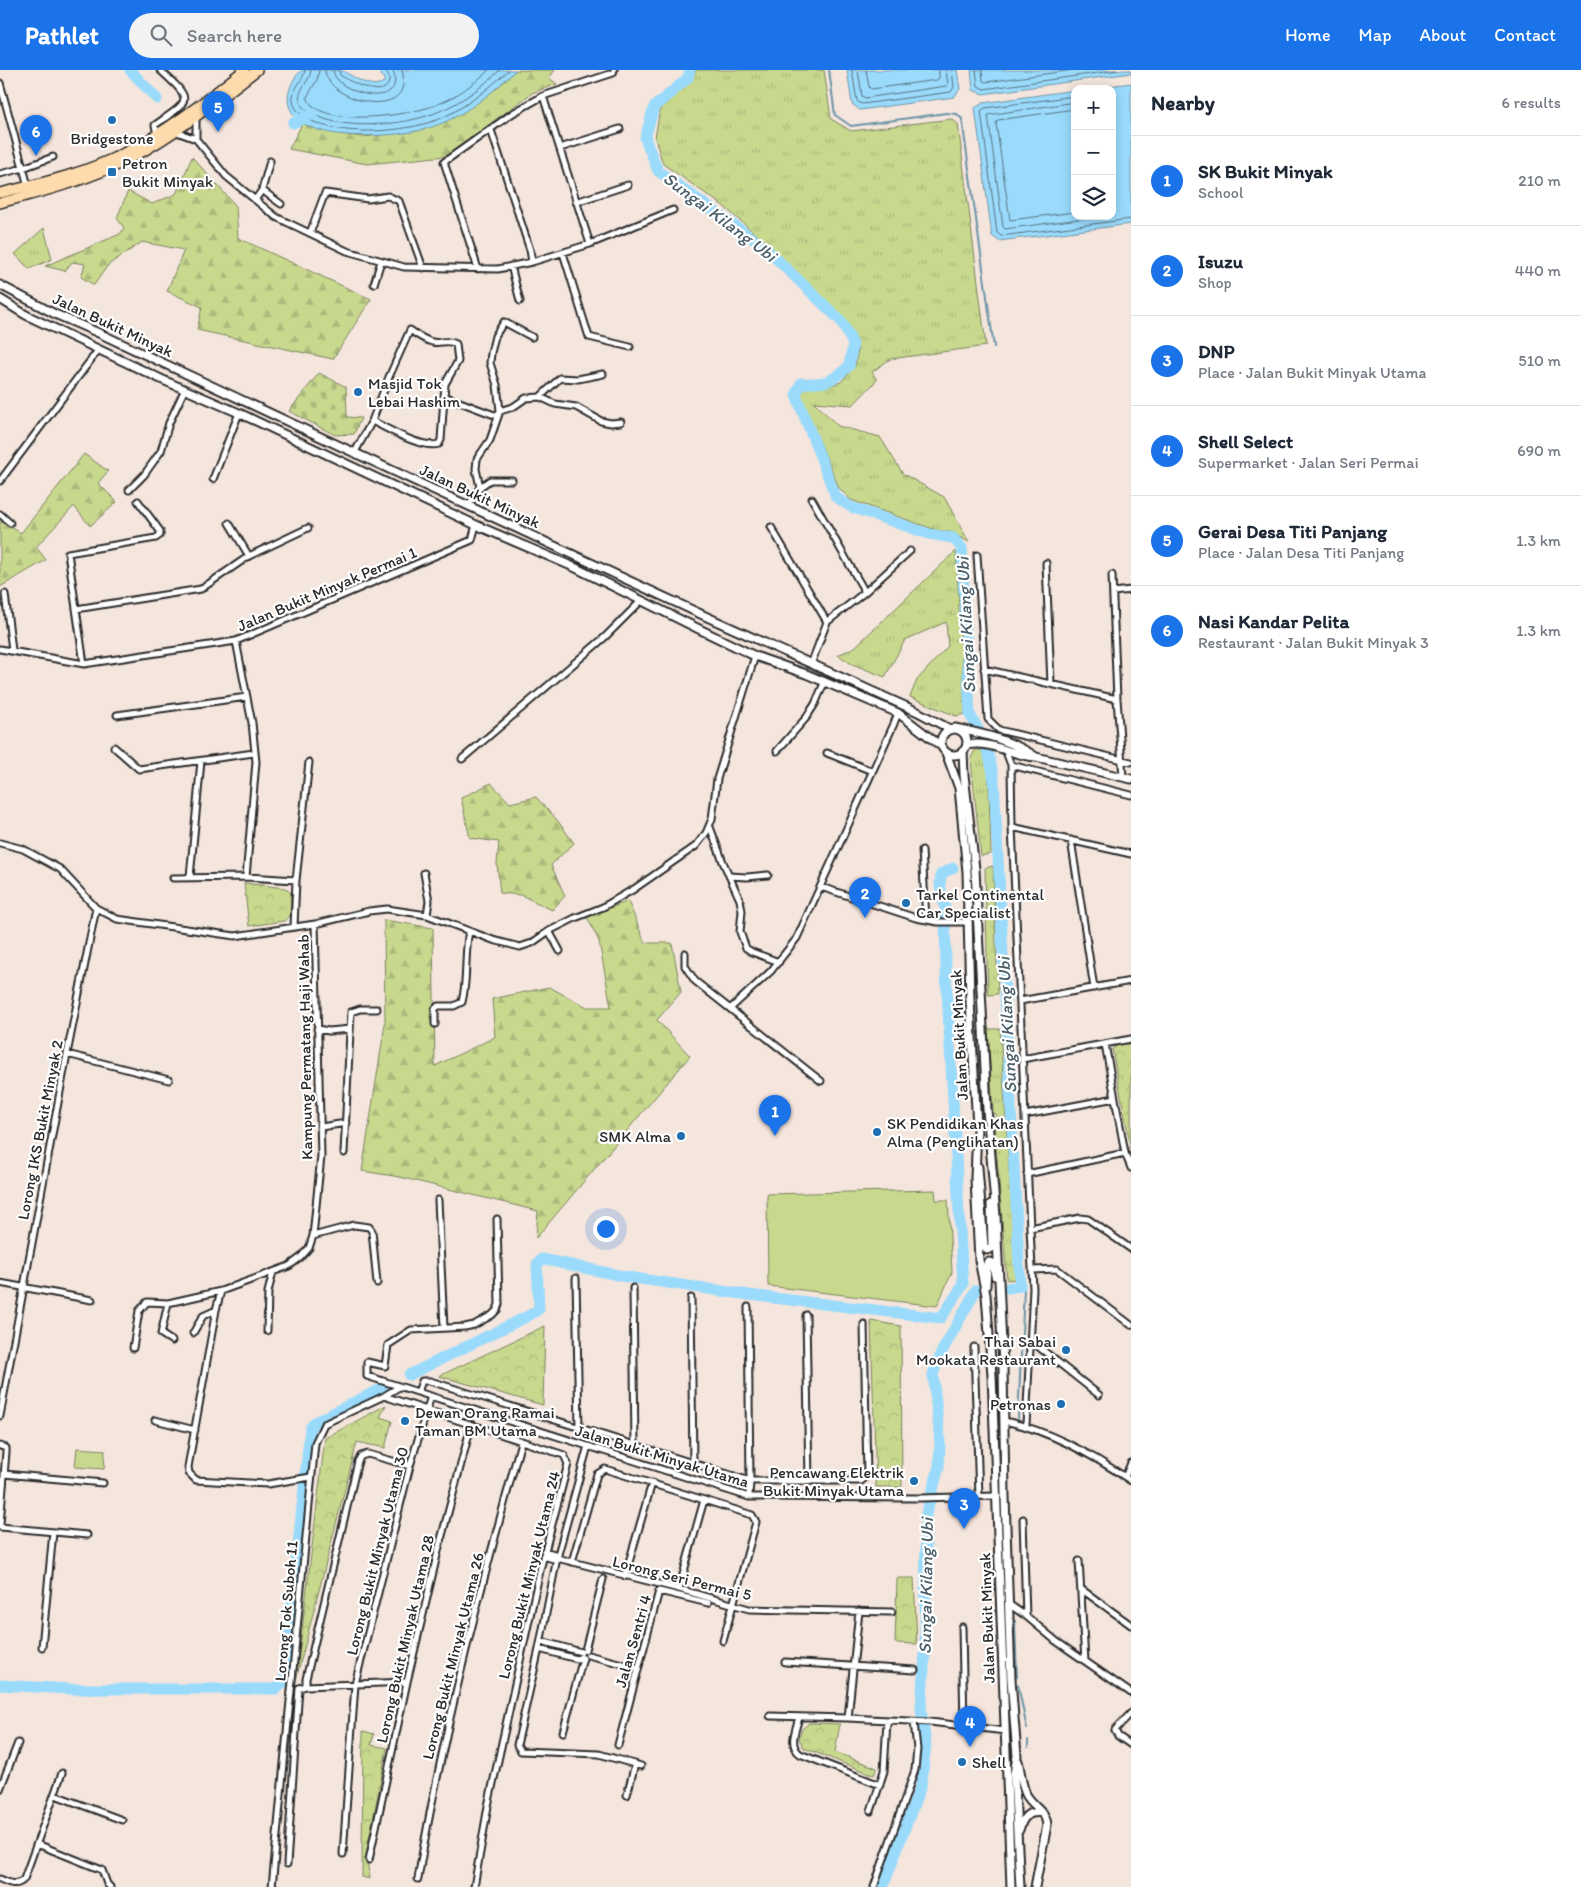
<!DOCTYPE html>
<meta charset="utf-8">
<style>
:root{--surface:#fff;--page:#f2f2f3;--text:#1f2937;--muted:#747a83;--line:#e0e1e3;--accent:#1a73e8}
body{margin:0;font-family:Itim,sans-serif;background:var(--page);color:var(--text)}
.controls{position:absolute;right:15px;top:15px;display:grid;overflow:hidden;border-radius:10px;box-shadow:0 2px 12px #0003}
.controls button{width:45px;height:45px;display:grid;place-items:center;padding:0;border:0;border-bottom:1px solid var(--line);background:var(--surface);color:var(--text);font:25px sans-serif}
.you{position:absolute;left:605px;top:1158px;width:18px;height:18px;margin:-12px;border:4px solid #fff;border-radius:50%;background:#1a73e8;box-shadow:0 0 0 8px #1a73e833}
.badge{display:grid;place-items:center;width:32px;height:32px;border-radius:50%;background:var(--accent);color:#fff;font-size:16px;font-weight:700}
.pin{position:absolute;translate:-50% -41px;filter:drop-shadow(0 1px 2px #0008)}
.pin::after{content:'';position:absolute;top:26px;width:18px;height:15px;background:inherit;clip-path:polygon(0 0,100% 0,50% 100%)}
.list{margin:0;padding:0;list-style:none}
h2{display:flex;justify-content:space-between;align-items:center;height:65px;margin:0;padding:0 20px;font-size:21px}
h2 small{font-size:16px;font-weight:400;color:var(--muted)}
.list li{display:grid;grid-template-columns:32px 1fr auto;gap:15px;align-items:center;box-sizing:border-box;height:90px;padding:0 20px;border-top:1px solid var(--line)}
.list b{display:block;font-size:19px;white-space:nowrap}
.list p{margin:0;font-size:16px;white-space:nowrap;color:var(--muted)}
.list em{font-size:16px;font-style:normal;color:var(--muted)}
.icon{flex:none;width:28px;height:28px;fill:none;stroke:currentColor;stroke-width:2;stroke-linecap:round;stroke-linejoin:round}
.map{position:relative;flex:none;width:1131px;height:1817px;overflow:hidden}
header{display:flex;align-items:center;gap:30px;box-sizing:border-box;height:70px;padding:0 25px;background:var(--accent);color:#fff}
header strong{font-size:24px}
nav{display:flex;gap:28px;margin-inline-start:auto;font-size:18px}
.search{width:350px;height:45px;background:var(--page);display:flex;align-items:center;gap:12px;box-sizing:border-box;padding:0 18px;border-radius:28px;color:var(--muted);font-size:19px}
main{display:flex}
aside{flex:1;background:var(--surface)}
.map>svg:first-child{display:block}
.grass{fill:url(#grass-tufts);stroke:#7a825c}
.forest{fill:url(#forest-firs);stroke:#7a825c}
.cemetery{fill:url(#cemetery-stones);stroke:#7a825c}
.park{fill:url(#park-crowns);stroke:#7a825c}
.pitch{fill:#c8d98e;stroke:#7a825c}
.water{fill:#9adbfc;stroke:#6e95a8}
.lines{fill:none;stroke-linecap:round;stroke-linejoin:round}
.shore{stroke:#57717f;stroke-width:1}
.stream{stroke:#6e95a8;stroke-width:2}
.river{stroke:#9adbfc;stroke-width:11}
.street-casing{stroke:#2b2b2b;stroke-width:9}
.secondary-casing{stroke:#2b2b2b;stroke-width:11}
.highway-casing{stroke:#2b2b2b;stroke-width:12}
.street{stroke:#fff;stroke-width:5}
.secondary{stroke:#fff;stroke-width:7}
.highway{stroke:#fedbac;stroke-width:9}
.poi-dot{fill:#1f6fb2;stroke:#fff;stroke-width:2}
.labels{text-anchor:middle;dominant-baseline:central;stroke-width:4.5;stroke-linejoin:round;paint-order:stroke}
.poi-label{font-size:16px;fill:#2b2b2b;stroke:#fff;text-anchor:start}
.street-label{font-size:16px;fill:#2b2b2b;stroke:#fff}
.water-label{font-size:18px;font-style:italic;fill:#4c606a;stroke:#fff}
</style>
<header>
<strong>Pathlet</strong>
<div class="search"><svg class="icon" aria-label="search" viewBox="0 0 24 24"><circle cx="10" cy="10" r="6"/><path d="M15 15l6 6"/></svg>Search here</div>
<nav><a>Home</a><a>Map</a><a>About</a><a>Contact</a></nav>
</header>
<main>
<div class="map">
<svg width="1131" height="1817" viewBox="0 0 1131 1817">
<defs>
<pattern id="grass-tufts" width="24" height="20" patternUnits="userSpaceOnUse" patternTransform="scale(1.25)"><rect width="24" height="20" fill="#c8d98e"/><path d="M3 7l-1-3M5 7V3M7 7l1-3M15 17l-1-3M17 17v-4M19 17l1-3" fill="none" stroke="#acba7b"/></pattern>
<pattern id="forest-firs" width="22" height="20" patternUnits="userSpaceOnUse" patternTransform="scale(1.25)"><rect width="22" height="20" fill="#c8d98e"/><path d="M5 1l3.5 6h-7zM16 11l3.5 6h-7z" fill="#acba7b"/></pattern>
<pattern id="cemetery-stones" width="16" height="16" patternUnits="userSpaceOnUse" patternTransform="scale(1.25)"><rect width="16" height="16" fill="#c8d98e"/><path d="M2 7V4a2 2 0 0 1 4 0v3zM10 15v-3a2 2 0 0 1 4 0v3z" fill="#acba7b"/></pattern>
<pattern id="park-crowns" width="20" height="18" patternUnits="userSpaceOnUse" patternTransform="scale(1.25)"><rect width="20" height="18" fill="#c8d98e"/><path d="M2 6a3 3 0 1 1 6 0M12 15a3 3 0 1 1 6 0" fill="none" stroke="#acba7b"/></pattern>
</defs>
<rect width="100%" height="100%" fill="#f4e5dd"/>
<filter id="ink" filterUnits="userSpaceOnUse"><feTurbulence type="fractalNoise" baseFrequency=".02" numOctaves="2"/><feDisplacementMap in="SourceGraphic" scale="10" xChannelSelector="R" yChannelSelector="G"/><feConvolveMatrix kernelMatrix="1 2 1 2 8 2 1 2 1" color-interpolation-filters="sRGB"/></filter>
<g filter="url(#ink)">
<!-- grass -->
<path class="grass" d="M696 0H824L831 49 851 61 952 49 958 54 986 276 890 289 872 302 877 310 853 335 814 332 838 356 880 367 903 404 944 427 969 472 950 462 936 460 851 430 839 418 801 327 802 320 805 317H825L841 312 855 296 858 279 851 262 837 241 821 229 796 207 767 174 722 135 663 94 655 68 660 39 691 11Z
M44 158 52 189 29 199 15 184Z
M956 481 965 644 956 646 910 627 917 610 948 576 946 552 905 570 885 607 852 594 838 585 855 577Z
M975 680H981L988 691 991 784 981 786 972 701 971 688Z
M993 796 998 924 988 925 985 798Z
M988 959H1000L1016 1209 1007 1210 994 1051H996V1044L993 1042Z"/>
<!-- forest -->
<path class="forest" d="M516 0H555L549 8 557 14 532 23 446 86 367 94 289 79 303 52 323 61 362 67 417 61 496 19Z
M192 87 236 136 238 168 371 229 333 289 197 260 202 237 167 221 184 180 142 172 108 195 94 215 81 207 85 194 72 192 65 201 45 196 120 164 124 158 117 148 128 121 152 134 176 124Z
M84 384 108 401 98 413 117 432 90 456 74 436 36 477 46 490 0 517V451L21 463Z
M491 713 510 733 536 727 557 750 574 773 551 795 565 826 552 840 521 825 500 823 497 793 499 772 470 768 461 728Z
M628 831 645 873H672L681 922 657 950 690 986 536 1168 538 1141 400 1107 362 1101 385 954 384 850 433 858 435 996 495 967 492 929 549 917 587 937H611L599 871 587 847Z"/>
<!-- cemetery -->
<path class="cemetery" d="M319 303 346 317 347 347 361 348 354 364 335 365 289 341Z"/>
<!-- park -->
<path class="park" d="M244 813 285 818 291 823 290 846 284 851 249 856Z
M1131 971V1079L1112 979 1124 972Z
M871 1251 901 1256 902 1417H876Z
M545 1256 543 1335 439 1306Z
M386 1335 380 1347 392 1351 385 1378 357 1372 296 1610 325 1368Z
M897 1508H914L917 1574 895 1573Z
M809 1653 840 1654 835 1682 877 1698 874 1705 804 1678 799 1669 802 1659Z
M363 1661 374 1664 371 1675 387 1678 366 1785 370 1809 362 1807Z"/>
<!-- pitch -->
<path class="pitch" d="M935 1120 936 1130H948L952 1202 937 1236 768 1216 767 1124Z
M77 1378 105 1380 104 1399 75 1397Z"/>
<!-- water -->
<path class="water" d="M302 0C314 0 332 0 343 1 355 7 370 20 384 12V9L378 0H516C488 27 456 53 417 61 387 67 292 75 288 30 288 19 294 6 302 0Z
M847 0H957L960 19 954 27 860 40 852 34Z
M971 0H1131V3L983 24 973 20Z
M1131 13V154L999 171 992 166 975 38 983 33 1075 20V146H1112V19H1087Z"/>
<g class="lines">
<!-- shore -->
<path class="shore" d="M305 0C304 11 291 19 293 31 295 42 305 48 314 52 347 67 411 62 444 47 469 35 489 18 509 0
M311 0C311 11 296 20 300 32 302 39 310 43 317 46 349 61 408 55 440 41 462 32 483 16 500 0
M319 0 317 10 307 27C317 60 414 45 438 34 456 27 474 14 489 0
M325 0C327 33 416 53 402 0
M333 0C334 24 408 42 393 0
M339 0 340 5C348 11 386 31 389 11 390 6 388 3 385 0
M852 0 857 31 862 34 951 22 954 17 952 0
M858 0 862 26 865 28 946 16 948 14 946 0
M866 0 869 17 871 19 937 10 939 8V0
M976 0 978 16 984 19 1119 0
M982 0 983 11 986 12 1074 0
M1075 26 985 38 981 41 997 163 1001 166 1131 149
M1075 32 988 45 1003 157 1005 159 1101 146
M1075 39 998 50 996 53 1010 150 1075 142"/>
<!-- stream -->
<path class="stream" d="M829 0 835 45 851 56 946 43 957 44 962 49 994 277
M1018 1349 1024 1219 1020 1216
M1015 1551 1017 1607
M1018 1615 1027 1659
M1028 1670V1677"/>
<!-- river -->
<path class="river" d="M130 0 157 29
M690 0 688 8 654 37 645 68 658 101 763 176 841 251 853 274 849 296C830 313 826 314 801 313L796 325 836 427 851 437 929 464 953 468 962 478 970 645C984 667 990 685 994 710L1019 1194 1020 1216 1008 1218
M293 53 313 44
M409 1305 530 1245 539 1239 537 1194 542 1189 627 1207 749 1225 941 1248 963 1215 946 903 945 838 940 815 941 804 953 798
M0 1615 70 1619H276L284 1612 310 1358 315 1352 383 1318
M883 1817 921 1715 926 1674 921 1639 925 1583 926 1444 939 1397 940 1372 933 1304 941 1283 976 1220"/>
<!-- street casing -->
<g class="street-casing">
<path id="street" d="M0 13 28 116
M543 26 590 174
M491 60 530 180 532 192
M174 61 196 69 226 106 276 147 347 181 404 197 498 199 532 192 590 174 673 140
M158 62 156 60 155 55C191 30 194 31 160 0
M196 69V46
M560 78 620 59
M0 104 23 98 53 87
M262 120 281 134
M255 130 262 120 270 91
M576 132 628 115
M310 163 325 123 368 129 388 126 399 131 423 198
M563 183 589 267 630 277
M511 196 520 231
M478 199 444 92 513 43 543 26 613 3 614 0
M374 214 381 191
M444 326 497 346
M540 327 560 308 578 309 603 304
M500 341 497 315 490 293 491 283 495 266 504 252 532 267
M355 382 372 351 389 307 410 260C417 265 424 270 432 272 441 274 447 269 456 274L458 291 445 314 441 370 439 374C421 379 389 359 372 351
M213 409 239 343
M0 411 99 279
M480 417 476 399 477 389 490 370 500 341 513 337 526 328 540 327 555 334 576 337 601 351 611 353 621 352
M129 420 144 405 161 381 169 353 185 319
M812 429 865 522
M469 435 480 417 490 410H512
M0 444 10 453
M229 453 249 486
M771 457 827 552
M977 485 988 649 999 660 1131 692
M1046 493 1051 614
M1112 505 1117 629 1123 707
M1113 522 1131 520
M5 524 12 580
M76 539 201 519 249 486 308 458
M236 571 252 653 256 692 246 807
M0 579 84 594 236 571 472 470 476 455
M84 594 68 483 156 468 160 465V461L138 431
M811 594 827 552 865 522 910 481
M984 599 1117 629
M117 645 247 627
M114 677 139 699 254 683
M1005 679 1011 695 1012 757 1030 1158 1033 1219 1026 1355
M777 681 806 648 815 634 825 611
M827 683 872 701
M462 689 605 567 641 531
M1011 695 1131 725
M710 757 723 792 740 830 742 841 740 862 746 878 752 882 779 892
M1012 757 1131 784
M1071 770 1094 918
M0 773 23 779 60 799 96 838 117 849 235 866 315 854 369 841 387 839 427 845 493 870 520 877 532 873 549 861 575 848 603 837 634 819 696 776 706 763 712 749 717 709 755 586
M922 780 926 850
M424 803 429 831 427 845
M729 806 747 807 768 805
M190 807 201 691
M173 808 246 807 296 810
M821 817 916 848 938 852H968
M294 857 296 810 309 692
M549 861 560 881
M685 883V896L695 911 821 1011
M1020 931 1131 911
M731 938 771 901 797 868 893 656 898 643
M435 954V939L438 936H454L462 932C468 909 464 885 469 861
M317 959 329 961 350 959
M1105 974 1125 1083 1131 1098
M67 984 169 1010
M1022 989 1131 969
M1025 1045 1115 1028
M321 1057 346 1053
M344 1083 351 942 360 939H377
M1027 1104 1125 1083
M438 1130 444 1258
M497 1149 499 1234 497 1240 492 1245 474 1255 465 1257 411 1260 388 1275 385 1296 367 1292V1306L749 1427 920 1428 995 1426
M1030 1158 1080 1148 1088 1149 1131 1179
M313 1166 321 1086 315 854
M1033 1200 1057 1199 1131 1255
M576 1208 579 1358
M0 1213 92 1230
M633 1218 635 1376
M221 1221 216 1240 188 1397 189 1403 196 1410 268 1414 311 1407
M691 1228 693 1395
M168 1233 161 1264 172 1271
M748 1237 750 1411 749 1427
M806 1245 809 1412
M267 1261 268 1222 273 1202
M193 1263 203 1246 216 1240
M1030 1270 1099 1325
M974 1277 979 1427
M133 1278 139 1241 147 1232 168 1233 221 1221 289 1196 300 1188 309 1178 313 1166 354 1155 369 1157 372 1161 377 1213
M418 1322 422 1311H430L750 1411H861L867 1406 864 1254
M384 1326 564 1385 568 1394 541 1496 488 1736 474 1817
M0 1346 67 984 96 838
M155 1350 195 1360
M1004 1351C1049 1360 1093 1385 1131 1411
M0 1376 6 1378V1382L0 1454
M588 1376 557 1488 539 1579 517 1675 521 1681 599 1684 641 1696
M4 1404 103 1413
M1125 1407 1131 1393
M1023 1449 1026 1546
M0 1457 87 1465
M544 1481 558 1485
M543 1486 557 1490
M557 1488 679 1519 749 1539 892 1542
M1079 1491 1085 1591
M572 1492 597 1404 605 1399 752 1445 756 1452 723 1571
M625 1506 652 1413
M679 1519 704 1430
M1081 1519 1131 1555
M1010 1535 1026 1546 1056 1571 1131 1623
M962 1557 964 1657
M541 1571 581 1582
M42 1577 53 1462
M539 1579 577 1589 581 1587
M585 1580 603 1509
M588 1585 638 1598
M785 1592 915 1600
M306 1616V1609L358 1391 361 1386 368 1384 410 1396
M1131 1643 1115 1660 1118 1666 1131 1675
M770 1646 848 1648 930 1652 1005 1661
M799 1647C796 1660 788 1675 800 1684L880 1715
M848 1648 859 1541
M563 1662 583 1588
M618 1675 659 1521 708 1533
M0 1719 18 1673
M55 1725 122 1750
M627 1725 635 1694
M871 1741 884 1701 887 1651
M37 1774 102 1800 107 1814 110 1817
M343 1784 355 1614 410 1396 431 1326
M369 1790 407 1612 439 1477 471 1356
M287 1794 299 1618 306 1616 407 1612
M0 1809C9 1813 17 1817 24 1809L62 1703
M418 1809C443 1661 481 1516 521 1372
M272 1817 315 1373 324 1354 384 1326 399 1317
M874 1817 915 1700 917 1679 914 1652"/>
</g>
<!-- secondary casing -->
<g class="secondary-casing">
<path id="secondary" d="M0 215 55 244 101 264 342 377 705 546 916 641 950 659
M0 229 26 245 163 310 239 343 476 455 576 498 697 558 755 586 806 604 898 643 941 676
M955 658C984 664 1011 670 1036 687
M941 672a13 13 0 1 1 26 0a13 13 0 1 1-26 0Z
M967 675C992 670 1012 686 1036 687L1131 709
M963 681 964 705 975 799 987 1039 996 1146 1003 1296 1005 1426 1011 1609 1017 1686 1014 1704 1020 1817
M946 683 959 718 967 802 970 931 977 1057 975 1109 979 1190 986 1225 992 1305 1011 1817
M978 1097 984 1176 987 1180 992 1178 991 1134
M986 1216 987 1194 989 1192 993 1193 995 1206
M1018 1691C1021 1702 1021 1716 1027 1726 1034 1737 1046 1741 1047 1755L1035 1817
M1019 1760C1023 1746 1028 1741 1043 1743"/>
</g>
<!-- highway casing -->
<g class="highway-casing">
<path id="highway" d="M0 123C42 113 86 103 124 83 165 63 208 29 244 0
M0 133C45 121 90 110 131 88 176 64 217 31 257 0"/>
</g>
<!-- street -->
<use href="#street" class="street"/>
<!-- secondary -->
<use href="#secondary" class="secondary"/>
<!-- highway -->
<use href="#highway" class="highway"/>
</g>
</g>
<!-- markers -->
<g class="poi-dot">
<circle cx="112" cy="50" r="5"/>
<rect x="107" y="97" width="10" height="10" rx="2.5"/>
<circle cx="358" cy="322" r="5"/>
<circle cx="906" cy="833" r="5"/>
<circle cx="877" cy="1062" r="5"/>
<circle cx="681" cy="1066" r="5"/>
<circle cx="1066" cy="1280" r="5"/>
<circle cx="1061" cy="1334" r="5"/>
<circle cx="405" cy="1351" r="5"/>
<circle cx="914" cy="1411" r="5"/>
<circle cx="962" cy="1692" r="5"/>
</g>
<g class="labels">
<!-- poi labels -->
<g class="poi-label">
<text x="112" y="68" text-anchor="middle">Bridgestone</text>
<text x="122" y="93">Petron<tspan x="122" dy="18">Bukit Minyak</tspan></text>
<text x="368" y="313">Masjid Tok<tspan x="368" dy="18">Lebai Hashim</tspan></text>
<text x="916" y="824">Tarkel Continental<tspan x="916" dy="18">Car Specialist</tspan></text>
<text x="887" y="1053">SK Pendidikan Khas<tspan x="887" dy="18">Alma (Penglihatan)</tspan></text>
<text x="671" y="1066" text-anchor="end">SMK Alma</text>
<text x="1056" y="1271" text-anchor="end">Thai Sabai<tspan x="1056" dy="18">Mookata Restaurant</tspan></text>
<text x="1051" y="1334" text-anchor="end">Petronas</text>
<text x="415" y="1342">Dewan Orang Ramai<tspan x="415" dy="18">Taman BM Utama</tspan></text>
<text x="904" y="1402" text-anchor="end">Pencawang Elektrik<tspan x="904" dy="18">Bukit Minyak Utama</tspan></text>
<text x="972" y="1692">Shell</text>
</g>
<!-- street labels -->
<g class="street-label">
<text transform="translate(113 255) rotate(25)">Jalan Bukit Minyak</text>
<text transform="translate(480 426) rotate(25)">Jalan Bukit Minyak</text>
<text transform="translate(327 519) rotate(-23)">Jalan Bukit Minyak Permai 1</text>
<text transform="translate(959 965) rotate(-93)">Jalan Bukit Minyak</text>
<text transform="translate(305 977) rotate(-91)">Kampung Permatang Haji Wahab</text>
<text transform="translate(40 1060) rotate(-79)">Lorong IKS Bukit Minyak 2</text>
<text transform="translate(662 1386) rotate(17)">Jalan Bukit Minyak Utama</text>
<text transform="translate(377 1481) rotate(-76)">Lorong Bukit Minyak Utama 30</text>
<text transform="translate(529 1505) rotate(-76)">Lorong Bukit Minyak Utama 24</text>
<text transform="translate(682 1508) rotate(14)">Lorong Seri Permai 5</text>
<text transform="translate(286 1541) rotate(-85)">Lorong Tok Suboh 11</text>
<text transform="translate(987 1548) rotate(-92)">Jalan Bukit Minyak</text>
<text transform="translate(405 1569) rotate(-77)">Lorong Bukit Minyak Utama 28</text>
<text transform="translate(633 1571) rotate(-74)">Jalan Sentri 4</text>
<text transform="translate(453 1586) rotate(-76)">Lorong Bukit Minyak Utama 26</text>
</g>
<!-- water labels -->
<g class="water-label">
<text transform="translate(720 147) rotate(37)">Sungai Kilang Ubi</text>
<text transform="translate(966 555) rotate(-93)">Sungai Kilang Ubi</text>
<text transform="translate(1007 955) rotate(-93)">Sungai Kilang Ubi</text>
<text transform="translate(926 1516) rotate(-89)">Sungai Kilang Ubi</text>
</g>
</g>
</svg>
<div class="controls">
<button>+</button>
<button>−</button>
<button><svg class="icon" aria-label="layers" viewBox="0 0 24 24"><path d="M12 4l9 5-9 5-9-5zM3 14l9 5 9-5"/></svg></button>
</div>
<div class="you"></div>
<div class="pin badge" style="left:775px;top:1066px">1</div>
<div class="pin badge" style="left:865px;top:848px">2</div>
<div class="pin badge" style="left:964px;top:1459px">3</div>
<div class="pin badge" style="left:970px;top:1677px">4</div>
<div class="pin badge" style="left:218px;top:62px">5</div>
<div class="pin badge" style="left:36px;top:86px">6</div>
</div>
<aside>
<h2>Nearby<small>6 results</small></h2>
<ul class="list">
<li><span class="badge">1</span><div><b>SK Bukit Minyak</b><p>School</p></div><em>210 m</em></li>
<li><span class="badge">2</span><div><b>Isuzu</b><p>Shop</p></div><em>440 m</em></li>
<li><span class="badge">3</span><div><b>DNP</b><p>Place · Jalan Bukit Minyak Utama</p></div><em>510 m</em></li>
<li><span class="badge">4</span><div><b>Shell Select</b><p>Supermarket · Jalan Seri Permai</p></div><em>690 m</em></li>
<li><span class="badge">5</span><div><b>Gerai Desa Titi Panjang</b><p>Place · Jalan Desa Titi Panjang</p></div><em>1.3 km</em></li>
<li><span class="badge">6</span><div><b>Nasi Kandar Pelita</b><p>Restaurant · Jalan Bukit Minyak 3</p></div><em>1.3 km</em></li>
</ul>
</aside>
</main>
